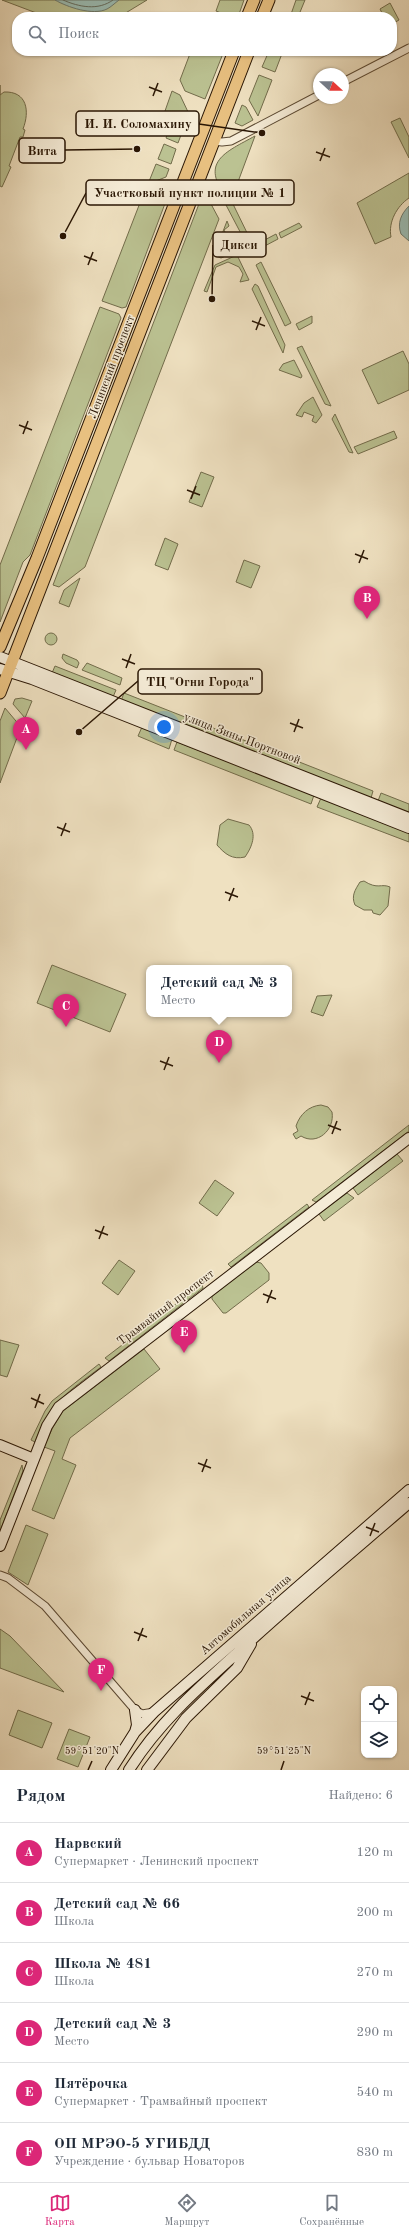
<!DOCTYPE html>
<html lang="ru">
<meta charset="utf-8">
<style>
:root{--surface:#fff;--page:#f2f2f3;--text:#1f2937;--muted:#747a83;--line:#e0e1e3;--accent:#db2777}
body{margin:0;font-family:"Old Standard TT",serif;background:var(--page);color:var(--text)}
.controls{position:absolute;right:12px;bottom:12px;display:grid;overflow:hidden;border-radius:8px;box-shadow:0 1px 3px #0004}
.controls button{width:36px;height:36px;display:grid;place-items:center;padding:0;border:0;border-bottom:1px solid var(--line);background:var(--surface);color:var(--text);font:20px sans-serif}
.compass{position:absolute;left:313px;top:68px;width:36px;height:36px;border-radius:50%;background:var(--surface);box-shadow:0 1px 3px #0004;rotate:111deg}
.you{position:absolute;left:164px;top:727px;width:14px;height:14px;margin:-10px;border:3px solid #fff;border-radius:50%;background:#1a73e8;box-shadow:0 0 0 6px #1a73e833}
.badge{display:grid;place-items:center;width:26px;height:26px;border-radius:50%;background:var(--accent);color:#fff;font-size:13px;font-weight:700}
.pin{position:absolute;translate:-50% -33px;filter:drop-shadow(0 1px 2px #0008)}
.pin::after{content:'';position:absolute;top:21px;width:14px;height:12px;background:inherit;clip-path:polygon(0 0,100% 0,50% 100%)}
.popup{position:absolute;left:146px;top:965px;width:146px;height:52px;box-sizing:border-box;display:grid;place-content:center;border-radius:8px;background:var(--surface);filter:drop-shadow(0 1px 3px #0005);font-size:13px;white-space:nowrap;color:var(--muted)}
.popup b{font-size:15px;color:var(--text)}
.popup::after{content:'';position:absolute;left:50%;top:100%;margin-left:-8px;border:8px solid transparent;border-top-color:var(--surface)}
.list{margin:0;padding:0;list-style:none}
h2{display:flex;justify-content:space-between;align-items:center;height:52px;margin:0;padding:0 16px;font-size:17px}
h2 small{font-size:13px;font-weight:400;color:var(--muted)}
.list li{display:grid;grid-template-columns:26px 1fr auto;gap:12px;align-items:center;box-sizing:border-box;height:60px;padding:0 16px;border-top:1px solid var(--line)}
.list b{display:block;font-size:15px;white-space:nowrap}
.list p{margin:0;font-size:13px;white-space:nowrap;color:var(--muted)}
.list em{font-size:13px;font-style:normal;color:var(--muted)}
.icon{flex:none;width:22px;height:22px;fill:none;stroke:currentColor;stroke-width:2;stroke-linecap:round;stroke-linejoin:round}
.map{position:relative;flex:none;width:409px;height:1770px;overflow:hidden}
.search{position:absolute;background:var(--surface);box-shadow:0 1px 3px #0004;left:12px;right:12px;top:12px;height:44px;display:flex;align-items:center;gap:10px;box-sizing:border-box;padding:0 14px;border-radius:16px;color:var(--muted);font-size:15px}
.sheet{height:412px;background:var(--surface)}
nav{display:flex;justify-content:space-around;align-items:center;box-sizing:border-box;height:56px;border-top:1px solid var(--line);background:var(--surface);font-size:11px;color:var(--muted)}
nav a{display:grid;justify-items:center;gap:2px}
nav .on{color:var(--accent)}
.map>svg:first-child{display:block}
.green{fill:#bbc292;stroke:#726c4b}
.water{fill:#9abdb5;stroke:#6d7a6e}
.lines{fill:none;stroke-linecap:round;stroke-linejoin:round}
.shore{stroke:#626a5c;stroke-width:1}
.street-casing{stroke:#5b4933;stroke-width:9}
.secondary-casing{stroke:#2a1604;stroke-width:12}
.primary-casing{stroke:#2a1604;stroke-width:13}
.street{stroke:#f5ecd7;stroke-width:7}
.secondary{stroke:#f5ecd7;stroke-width:10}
.primary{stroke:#e8c080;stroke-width:11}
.ticks{fill:none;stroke:#2a1604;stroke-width:1.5}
.labels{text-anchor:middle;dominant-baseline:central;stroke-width:3;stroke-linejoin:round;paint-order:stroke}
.street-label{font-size:12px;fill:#2a1604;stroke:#f5ecd7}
.ticks-label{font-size:10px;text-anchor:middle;fill:#2a1604;stroke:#f5ecd7;stroke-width:3;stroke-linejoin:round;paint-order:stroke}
.leader{fill:none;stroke:#2a1604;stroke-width:1.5}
.callout-dot{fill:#2a1604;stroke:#f5ecd7;stroke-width:1.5}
.callout{fill:#f5ecd7;stroke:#2a1604;stroke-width:1.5}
.callout-label{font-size:13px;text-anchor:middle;font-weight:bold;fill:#2a1604}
</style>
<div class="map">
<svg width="409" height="1770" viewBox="0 0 409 1770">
<rect width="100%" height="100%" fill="#efe1c1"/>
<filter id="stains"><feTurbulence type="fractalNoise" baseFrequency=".005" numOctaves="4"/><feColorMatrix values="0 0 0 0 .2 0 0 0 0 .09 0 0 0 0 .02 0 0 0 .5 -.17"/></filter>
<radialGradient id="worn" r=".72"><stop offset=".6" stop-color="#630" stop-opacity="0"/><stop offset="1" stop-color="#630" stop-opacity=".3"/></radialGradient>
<!-- green -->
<path class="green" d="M2 0H147L119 17H47Z
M220 0H244L238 17H231L216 11Z
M296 0H305L298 17H290Z
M390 3 399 20 392 24V17H384L380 9Z
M191 51H224L205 99 185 91 180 80Z
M269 51H283L275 72 262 67Z
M259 75 272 80 258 116 249 100Z
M0 85V95L4 92C27 91 30 111 23 129L25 130 23 137H20L9 166 11 167 2 187 0 186Z
M172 91 180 95 189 114 186 122 168 115 165 111Z
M242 105 246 107 253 120 242 126 235 123Z
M400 118 409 137V158L391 122Z
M172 122 184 127 178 143 166 138Z
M255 136 232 198 228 199C198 162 226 152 255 136Z
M164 144 176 149 171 164 158 159Z
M156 164 169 169 166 177 148 184Z
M409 173V198C397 206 388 222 391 237L375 244 357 203Z
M167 183 172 185 126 307 122 308 102 301 143 195Z
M202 196 211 204 219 219 85 567 59 587 53 585Z
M232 202 252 243 247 245 226 205Z
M227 221 229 226 224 230 234 250H240L221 258 214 255Z
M299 223 302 227 281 238 279 233Z
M276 234 278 239 259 249 257 244Z
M237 255 249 280 240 282 243 274 239 267 228 262 216 267 207 292 204 291 215 265Z
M261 262 291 323 285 326 256 265Z
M255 284 258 286 285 345 283 353 252 289Z
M100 307 119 314 121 318 30 555 23 562 0 622V565Z
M312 316V323L299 330 296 324Z
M302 346 331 406 325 404 297 348Z
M403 351 409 364V390L378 404 362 370Z
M294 360 302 376 301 378 279 370 283 364Z
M313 397 322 415 316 423 312 421 314 416 304 412 302 417 296 415 304 403Z
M335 414 353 453 349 452 332 419Z
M394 431 397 438 358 454 354 447Z
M201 472 214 477 202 507 189 502Z
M165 538 178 544 168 570 155 565Z
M244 560 260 566 251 588 236 582Z
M80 578 69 607 59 603 64 590Z
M45 639a6 6 0 1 1 12 0a6 6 0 1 1-12 0Z
M63 654 77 660 79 663 77 668 66 663 62 658Z
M87 663 122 678 120 685 82 670Z
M55 666 116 690 113 697 52 673Z
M124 693 373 791 371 798 121 701Z
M22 698 32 701 25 718 13 704 15 699Z
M5 708 21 727 0 783V721Z
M142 727 172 739 169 749 138 736Z
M177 742 314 795 311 804 174 750Z
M381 793 409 804V813L378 801Z
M321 798 409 832V842L317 807Z
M228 819 249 825C257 834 252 847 245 857 232 860 225 854 217 845L220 825Z
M364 881C378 890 381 883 390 887L388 906 380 915 373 913 372 910H364L355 905C351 896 355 890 360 882Z
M52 965 126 994 110 1032 37 1003Z
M332 995 323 1016 311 1012 317 996Z
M321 1105 328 1107 332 1112C335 1130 317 1146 301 1136L296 1139 293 1134 298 1131 296 1126C300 1114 309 1106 321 1105Z
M409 1125V1131L316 1202 312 1200Z
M397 1154 403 1161 358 1195 353 1188Z
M215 1180 234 1193 217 1216 199 1203Z
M347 1193 354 1198 324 1221 319 1214Z
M307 1204 309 1207 231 1267 228 1264Z
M119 1260 135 1271 118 1295 102 1283Z
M256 1262 261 1263 269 1273V1280L226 1313H223L212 1299V1296Z
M202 1284 203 1288 109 1361 105 1358Z
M0 1340 19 1345 7 1377 0 1375Z
M144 1349 160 1369 70 1438 62 1459 76 1465 54 1519 32 1510 55 1451 44 1447 52 1429 63 1411Z
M99 1364 101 1367C68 1392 50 1402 35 1442L31 1440 45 1411 52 1401Z
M22 1465 23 1471 0 1531V1520Z
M26 1525 48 1534 28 1585 8 1572Z
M0 1629 10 1636 64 1692 0 1668Z
M18 1710 52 1723 42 1748 9 1735Z
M69 1729 90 1737 78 1767 57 1759Z"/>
<!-- water -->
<path class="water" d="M55 0H119C115 3 111 7 107 9 93 16 67 7 55 0Z
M409 206V241L401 234C397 223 401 214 409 206Z"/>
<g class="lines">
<!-- shore -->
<path class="shore" d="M63 0C79 7 98 11 113 0"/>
<!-- street casing -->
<g class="street-casing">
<path id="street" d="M343 82 409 48
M214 141 222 142 231 141 319 95
M0 1575 8 1578 45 1606 135 1710 142 1714 154 1712"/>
</g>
<!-- secondary casing -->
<g class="secondary-casing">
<path id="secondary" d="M0 657 409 818
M0 669 32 679 409 828
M0 1445 34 1459
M0 1546 47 1426 59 1407 409 1138
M135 1710 137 1725 135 1732
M111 1770 135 1732 154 1712 409 1490
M129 1770C157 1725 196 1690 236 1654 292 1602 351 1553 409 1503
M147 1770 186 1718 237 1668 251 1644"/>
</g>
<!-- primary casing -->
<g class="primary-casing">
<path id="primary" d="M247 17 254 0
M262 17 269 0
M0 647 37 558 234 51
M0 693 249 51"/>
</g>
<!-- street -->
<use href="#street" class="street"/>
<!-- secondary -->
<use href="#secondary" class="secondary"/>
<!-- primary -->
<use href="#primary" class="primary"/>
</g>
<!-- ticks -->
<path class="ticks" d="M149 87 162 92M153 96 158 83M316 152 330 157M320 161 325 148M84 256 97 261M88 265 93 252M252 321 265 326M256 330 261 317M19 425 32 430M23 434 28 421M187 490 200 495M191 499 196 486M355 554 368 559M359 563 364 550M122 659 135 664M126 668 131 654M290 723 303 728M294 732 299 719M57 827 70 832M61 836 66 823M225 892 238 897M229 901 234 888M160 1061 173 1066M164 1070 169 1057M328 1125 341 1130M332 1134 337 1121M95 1230 108 1235M99 1239 104 1226M263 1294 276 1299M267 1303 272 1290M31 1398 44 1404M35 1408 40 1394M198 1463 211 1468M202 1472 207 1459M366 1527 379 1532M370 1536 375 1523M134 1632 147 1637M138 1641 143 1628M301 1696 314 1701M305 1705 310 1692M88 1770 92 1761M281 1770 284 1761"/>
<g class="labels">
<!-- street labels -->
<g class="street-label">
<text transform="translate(112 367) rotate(-69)">Ленинский проспект</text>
<text transform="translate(242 739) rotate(21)">улица Зины Портновой</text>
<text transform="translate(166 1308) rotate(-37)">Трамвайный проспект</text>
<text transform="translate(246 1615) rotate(-41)">Автомобильная улица</text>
</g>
</g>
<g class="ticks-label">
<text x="92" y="1754">59°51'20"N</text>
<text x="284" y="1754">59°51'25"N</text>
</g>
<!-- callouts -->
<path class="leader" d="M262 133L199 124M137 149L65 150M63 236L86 193M212 299L213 245M79 732L138 681"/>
<g class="callout-dot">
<circle cx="262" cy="133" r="4"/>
<circle cx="137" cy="149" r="4"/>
<circle cx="63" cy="236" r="4"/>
<circle cx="212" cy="299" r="4"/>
<circle cx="79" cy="732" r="4"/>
</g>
<g class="callout">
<rect x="76" y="111" width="123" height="25" rx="4"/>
<rect x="19" y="138" width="46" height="25" rx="4"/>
<rect x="86" y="180" width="208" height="25" rx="4"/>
<rect x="213" y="232" width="53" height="25" rx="4"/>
<rect x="138" y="669" width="124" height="25" rx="4"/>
</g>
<g class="callout-label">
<text x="138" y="128">И. И. Соломахину</text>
<text x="42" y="155">Вита</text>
<text x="190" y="197">Участковый пункт полиции № 1</text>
<text x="239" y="249">Дикси</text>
<text x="200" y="686">ТЦ "Огни Города"</text>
</g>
<rect width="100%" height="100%" filter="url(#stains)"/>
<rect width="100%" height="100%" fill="url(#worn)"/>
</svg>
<div class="controls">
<button><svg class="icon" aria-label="locate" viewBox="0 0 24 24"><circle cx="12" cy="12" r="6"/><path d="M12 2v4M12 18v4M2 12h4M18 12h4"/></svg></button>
<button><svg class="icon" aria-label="layers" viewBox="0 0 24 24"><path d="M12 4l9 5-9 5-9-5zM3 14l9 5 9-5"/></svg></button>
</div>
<svg class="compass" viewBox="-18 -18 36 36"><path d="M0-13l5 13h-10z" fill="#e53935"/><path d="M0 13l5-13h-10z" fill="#747a83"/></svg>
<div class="you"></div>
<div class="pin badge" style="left:26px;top:750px">A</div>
<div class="pin badge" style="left:367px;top:619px">B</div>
<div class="pin badge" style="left:66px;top:1027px">C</div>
<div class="pin badge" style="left:219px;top:1063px">D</div>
<div class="popup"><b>Детский сад № 3</b>Место</div>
<div class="pin badge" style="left:184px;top:1353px">E</div>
<div class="pin badge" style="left:101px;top:1691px">F</div>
<div class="search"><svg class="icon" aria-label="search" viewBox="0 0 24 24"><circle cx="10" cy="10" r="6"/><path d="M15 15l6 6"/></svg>Поиск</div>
</div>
<section class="sheet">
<h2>Рядом<small>Найдено: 6</small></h2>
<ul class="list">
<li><span class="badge">A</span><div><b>Нарвский</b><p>Супермаркет · Ленинский проспект</p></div><em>120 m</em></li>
<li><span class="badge">B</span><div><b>Детский сад № 66</b><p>Школа</p></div><em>200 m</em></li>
<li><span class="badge">C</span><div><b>Школа № 481</b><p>Школа</p></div><em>270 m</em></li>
<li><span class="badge">D</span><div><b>Детский сад № 3</b><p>Место</p></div><em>290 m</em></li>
<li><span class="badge">E</span><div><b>Пятёрочка</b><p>Супермаркет · Трамвайный проспект</p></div><em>540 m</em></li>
<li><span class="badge">F</span><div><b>ОП МРЭО-5 УГИБДД</b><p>Учреждение · бульвар Новаторов</p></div><em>830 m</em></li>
</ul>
</section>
<nav>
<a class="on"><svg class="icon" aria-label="map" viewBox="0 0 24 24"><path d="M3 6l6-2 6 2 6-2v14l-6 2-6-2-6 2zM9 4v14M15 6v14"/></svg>Карта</a>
<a><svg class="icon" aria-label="directions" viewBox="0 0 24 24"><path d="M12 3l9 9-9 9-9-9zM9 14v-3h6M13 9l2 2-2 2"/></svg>Маршрут</a>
<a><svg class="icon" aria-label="saved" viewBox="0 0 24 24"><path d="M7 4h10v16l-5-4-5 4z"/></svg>Сохранённые</a>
</nav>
